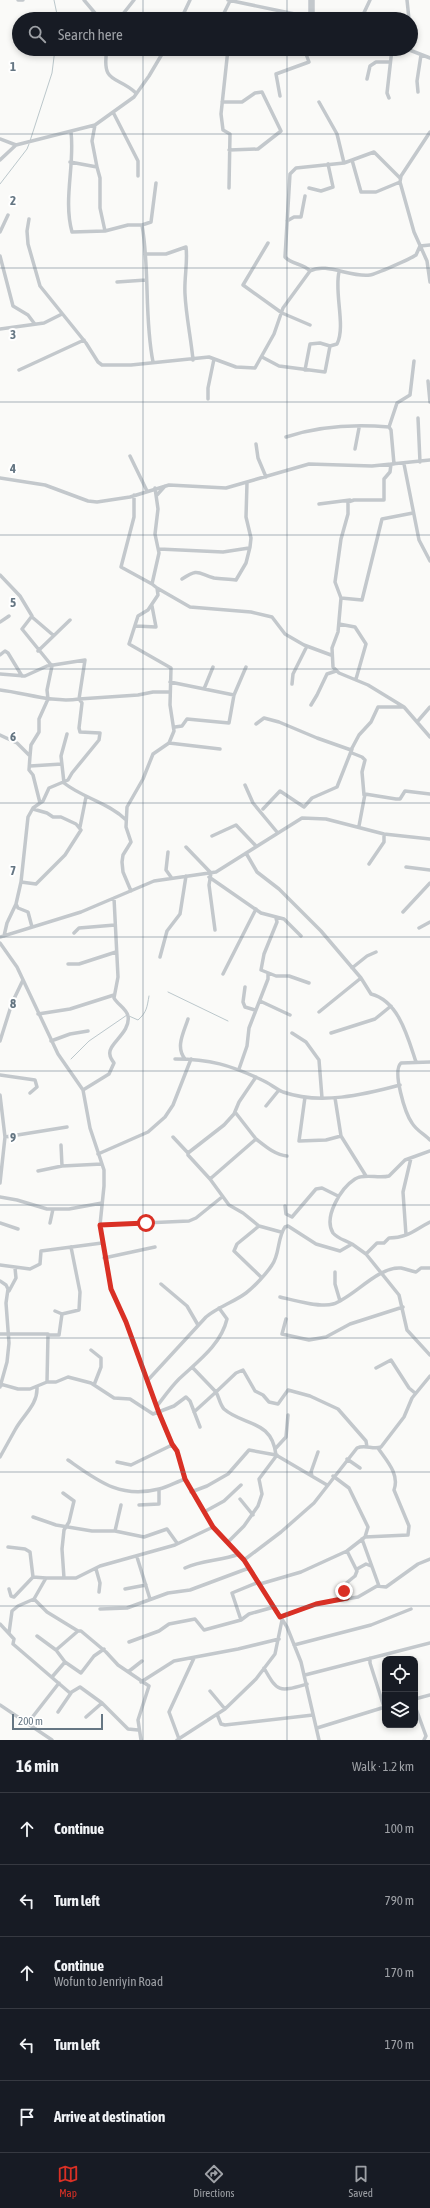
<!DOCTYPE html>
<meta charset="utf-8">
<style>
:root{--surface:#171b24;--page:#20242c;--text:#f1f3f6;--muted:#9ea1a6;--line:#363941;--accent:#d93025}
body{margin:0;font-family:"Asap Condensed",sans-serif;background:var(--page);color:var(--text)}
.controls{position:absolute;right:12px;bottom:12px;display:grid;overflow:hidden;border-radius:8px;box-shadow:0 2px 6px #0003}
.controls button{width:36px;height:36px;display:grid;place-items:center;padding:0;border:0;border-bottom:1px solid var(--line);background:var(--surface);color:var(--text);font:20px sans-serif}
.scale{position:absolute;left:12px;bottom:10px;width:91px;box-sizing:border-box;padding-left:4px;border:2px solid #657683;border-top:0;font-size:11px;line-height:14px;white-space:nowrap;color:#657683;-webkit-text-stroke:3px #fff;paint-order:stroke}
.stop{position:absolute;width:12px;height:12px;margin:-9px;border:3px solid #d93025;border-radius:50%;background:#fff}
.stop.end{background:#d93025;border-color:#fff;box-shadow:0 1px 4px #0008}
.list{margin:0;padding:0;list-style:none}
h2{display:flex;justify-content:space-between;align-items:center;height:52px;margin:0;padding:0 16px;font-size:17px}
h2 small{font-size:13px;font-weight:400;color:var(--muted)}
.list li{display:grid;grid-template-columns:26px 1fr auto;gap:12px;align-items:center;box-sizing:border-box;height:72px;padding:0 16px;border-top:1px solid var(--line)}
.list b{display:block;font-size:15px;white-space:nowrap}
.list p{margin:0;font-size:13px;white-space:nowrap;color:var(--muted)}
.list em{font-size:13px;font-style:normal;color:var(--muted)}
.icon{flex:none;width:22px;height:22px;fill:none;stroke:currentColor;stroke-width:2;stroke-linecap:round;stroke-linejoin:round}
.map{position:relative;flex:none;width:430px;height:1740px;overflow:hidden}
.search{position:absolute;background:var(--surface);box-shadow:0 2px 6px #0003;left:12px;right:12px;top:12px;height:44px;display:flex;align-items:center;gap:10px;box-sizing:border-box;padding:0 14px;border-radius:22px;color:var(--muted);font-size:15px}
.sheet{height:412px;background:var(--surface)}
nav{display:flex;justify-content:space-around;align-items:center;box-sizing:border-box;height:56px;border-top:1px solid var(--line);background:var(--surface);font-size:11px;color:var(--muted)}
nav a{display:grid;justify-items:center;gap:2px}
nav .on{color:var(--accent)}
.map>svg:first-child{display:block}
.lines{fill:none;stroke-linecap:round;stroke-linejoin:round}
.stream{stroke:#bbc7cb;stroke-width:1}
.minor{stroke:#c3c8cc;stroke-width:3.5}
.route{stroke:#d93025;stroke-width:5}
.grid{fill:none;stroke:#657683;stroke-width:1;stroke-opacity:0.55}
.grid-label{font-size:13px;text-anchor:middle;font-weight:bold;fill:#657683;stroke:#fff;stroke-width:4;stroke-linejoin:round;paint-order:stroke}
</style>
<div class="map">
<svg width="430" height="1740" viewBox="0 0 430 1740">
<rect width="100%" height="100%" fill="#fafaf8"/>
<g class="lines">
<!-- stream -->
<path class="stream" d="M54 0 58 19
M30 141 52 73 55 49
M0 184 27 149 29 144
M168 992 228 1021
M129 1016 138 1020C147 1012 147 1007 149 996
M71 1059 89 1041 127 1015"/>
<!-- minor -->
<path class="minor" d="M18 0H23
M84 0 100 19
M228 0 319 19
M313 0V17
M407 0 409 19
M310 16V0
M119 19 134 0
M181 19 190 0
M224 19V13L230 1
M361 19 370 0
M107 49C101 85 117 75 136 93
M228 49 221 114 223 130 230 134 229 188
M407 49 430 58
M367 79 370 66 376 62H390
M418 92 417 81 421 55
M280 96 276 74 309 62 306 54 315 49
M389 98 387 93 392 49
M222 102H242L255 93 262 92 281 131 258 149 229 150
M319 102 337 134 344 163
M113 112 138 161V176
M95 125 92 141 97 167
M71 132C75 165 63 199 72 232L105 231 128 225H142C150 270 144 317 153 362
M430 132 401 176 400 182 414 232 427 261 430 282
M0 139 16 145
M0 160 16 145 95 125 134 97 149 76 165 49
M352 160 361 192H376L400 182
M70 162 97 167 100 178V208L105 231
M309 188 321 191 333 187 328 164
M29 219 27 231 28 244 40 286 86 343 98 362 102 365H131L209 357 236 367 255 368 274 334 283 308 310 271C326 262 351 278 370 275 376 274 410 259 416 255L420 246
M287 221 294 217H301L305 196
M142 225 151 222 156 183
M0 232 8 215
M268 243 243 285 282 313 310 325
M420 246 430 245
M145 254H166L186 247C188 262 184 278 185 294 186 316 191 338 193 360
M0 256 13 306 28 315 34 323
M310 271C303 263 292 265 285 257L290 174 296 168 344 163 374 152 400 178
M117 282 146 280
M0 329 44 323 62 314
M262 357 279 366 325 372 330 346 337 344C346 326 334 293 339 272
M19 370 84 340
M305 370 310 344 320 343 330 346
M428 381 430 402
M208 399V388L214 359
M418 418 420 462
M389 427 397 403 410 395 414 361
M286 437C319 426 354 424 389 427L391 430 394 464
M256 444 258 458 266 477
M355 449 359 428
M130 456 147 491
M391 464 390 472 384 479V500H354L348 502V514L341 539 335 582 341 598 338 632 332 648 333 667 339 673 368 685 404 707 430 737
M404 464 419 540 430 561
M0 478 45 485 88 501 97 502 130 497 169 485 226 488 309 464 372 466 430 460
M134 495V517L121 567 152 584
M157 495 165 486
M319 504 350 500
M159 549 223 552 249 548
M0 575 20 596 32 616 22 629 52 666 47 690 48 699 39 719V732L31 745 30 756
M182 579C199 568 197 573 214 578 221 579 229 579 236 580L246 563 250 547 251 538 246 517 247 483
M157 588 190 607 251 612 272 617 285 634 304 645 331 655
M341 598 362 600 382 519 413 513
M32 617 53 635
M0 622 9 616
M339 624 355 627 366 644 356 679
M136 626 156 627 152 606
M38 651 70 620
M0 655 5 651 8 653 22 676
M0 674 25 676 47 666 85 660 79 699C52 703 26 693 0 690
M170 682 234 695
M292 684 293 674 307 646
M204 689 213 667
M311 705 317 695 327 674 336 671
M417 722 430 707
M256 724 264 718 279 722 317 738 351 750 359 735 371 722 378 707H403
M175 727 182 726 187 719 229 723 234 695 246 667
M67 734 61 756 64 783C83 798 107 802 125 819
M0 735 17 743 30 756 29 770 33 775 40 803
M169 743 220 749
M352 753 362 757 365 760 362 772 364 795
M30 766 62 764
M245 785 253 803 277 832
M263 809 280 791 304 807 312 798 337 787 352 749
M359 826 365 794 396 799H400L405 791 430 794
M80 827 86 797
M212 836 236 825 256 846
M186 847 211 873 209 885 215 930
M168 852 166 870 171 877
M246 853 257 872 279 889 321 931 361 978 371 994C399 1001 408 1038 416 1062
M369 864 384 842V834
M406 867 430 870
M209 877 261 913 284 919 301 936
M21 882 36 884 65 855 81 830 76 824 61 817H53L47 813 33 809
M131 891 123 872 122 862 123 855 131 842 126 827 127 807 143 779 153 754 169 743 174 731 170 705 171 668 129 644 138 616 148 610 158 595 157 588 152 584 159 553 155 534 158 509 155 488
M16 904 18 908 28 912 32 927
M403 912 430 883
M276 918 277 922 264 954 261 970 276 976H289L309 983
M419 928 430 922
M74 933 79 928 115 925
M4 936 7 923 16 904 21 882 28 817 33 808 43 801 49 788 68 780 72 773 99 740 100 733 80 732 79 728 82 703 79 699 138 695 153 692H170
M0 937 81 912 154 881 216 872 302 818 326 819 384 834 430 839
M0 943 17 967 58 1054 83 1090 90 1128 104 1170V1186L100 1225 111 1289 126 1322 159 1413 172 1445 177 1451 185 1479 213 1527 244 1560 287 1627 301 1662 319 1740
M160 957 167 931 180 914 186 876
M68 964H79L116 952
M352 968 367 956 376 952
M223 974 256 909
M245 987 243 1002 245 1007 255 1010V1013
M260 1001 290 1015
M319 1012 361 978
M38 1014 70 1009 114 995
M292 1033 306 1042 319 1060 322 1098
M331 1033 375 1019 391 1006
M0 1041 12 1003 23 980
M51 1041 70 1034 88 1031
M175 1059C210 1059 230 1065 262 1080 269 1083 276 1089 283 1092 320 1105 363 1095 400 1085
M185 1059C175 1047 184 1032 188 1019
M430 1062 401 1063C392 1071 405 1113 412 1123 416 1130 424 1134 430 1140
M239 1069 247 1046 249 1028 268 979V974
M0 1075 35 1080 37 1087 30 1093
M256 1077 239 1102 234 1114 224 1125 188 1153V1155L210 1179 229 1205 243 1213 259 1226 281 1232
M83 1090 109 1074 114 1063C113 1061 110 1058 110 1055 107 1044 131 1033 128 1016 127 1009 117 1004 114 998L118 977 114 898
M0 1095 5 1137 0 1183
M305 1097 299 1141 326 1140 341 1136
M335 1098 341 1136 366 1176
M266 1106 279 1090
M5 1137 67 1127
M173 1137 188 1153
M256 1139C265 1146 275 1155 287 1156
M61 1145 62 1166
M98 1154 148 1132 165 1117 173 1105 191 1059
M38 1171 62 1166 102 1164
M210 1179 256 1139 235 1112
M0 1197 17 1200 47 1209H69L102 1203
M285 1206 286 1214 292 1217 316 1189 322 1188 338 1196
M0 1223 18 1229
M50 1223 53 1209
M100 1225 189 1221 196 1218 222 1197
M259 1226 237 1244 234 1251 261 1277
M406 1235 403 1192 411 1158
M352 1244C345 1240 338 1239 333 1233 323 1217 341 1188 355 1179 365 1173 378 1179 389 1176L405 1160 430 1151
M366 1254 377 1243H384L389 1238C408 1238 414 1230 430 1222
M104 1258 155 1247
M0 1265 30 1269 40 1264 41 1251 102 1243
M335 1272V1284L340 1301
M0 1281 6 1285 8 1289 6 1303 9 1343 7 1362 0 1387
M161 1284 187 1306 198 1325
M9 1291 16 1278 15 1268
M280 1297C293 1300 320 1308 333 1304 353 1298 378 1266 401 1268 406 1269 411 1271 416 1272L421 1268H430
M55 1311 62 1314 79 1310 80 1292 71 1247
M286 1319 282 1334 309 1340 326 1337 350 1324 403 1307
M0 1334H48L47 1382
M49 1335H59L62 1314
M91 1350 101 1358V1367L94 1385
M193 1368 216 1392 236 1373 243 1370 255 1391 263 1395 269 1402 278 1404 288 1390 310 1396 338 1409 366 1441 367 1447
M376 1368 391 1360 409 1388 415 1393
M148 1380 206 1317C218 1307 234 1302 246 1293 254 1287 267 1273 272 1265 280 1254 277 1238 285 1227L288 1226 316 1244 340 1251 352 1244 366 1254 399 1295 407 1330 430 1355
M0 1384 18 1389H30L47 1382H56L68 1377 91 1383 114 1398 130 1399 153 1414 174 1406 186 1397 190 1401 200 1427
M157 1406C164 1397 171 1387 179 1379 197 1362 221 1345 227 1319L219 1308
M194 1412 216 1392C219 1397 220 1405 224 1409 243 1426 272 1419 276 1455
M275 1449 286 1437 288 1415
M0 1457C5 1448 10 1439 15 1430 23 1415 38 1405 37 1387
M347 1459 360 1468
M68 1460C98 1481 120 1499 159 1489 168 1487 176 1482 185 1479
M117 1462 131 1465 172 1445
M312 1476 311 1472 318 1452
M333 1476 349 1488 368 1527 365 1537 347 1551 357 1571 355 1576 344 1585 347 1598
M191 1492 207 1486 228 1474 249 1450 276 1455 327 1485
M63 1493 74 1501 69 1522 64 1530 62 1549 64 1578
M240 1499 253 1515
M139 1505 159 1504V1489
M204 1512 224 1501 241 1485
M33 1517 56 1525 92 1531H115L144 1537 167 1529 177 1543
M115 1531 121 1505
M365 1537 408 1535 409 1526 394 1490C400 1474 386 1460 378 1448
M362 1539 379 1586
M228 1542 244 1526 258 1506 262 1494 259 1479 277 1455
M8 1547 25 1549 30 1552 33 1577 46 1578
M137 1557 150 1599
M244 1560 281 1532 314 1503 357 1448C365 1444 373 1450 381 1447L404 1417 412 1398 430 1376
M185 1568C202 1560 221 1561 239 1554
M96 1569 100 1583 99 1592
M357 1569 366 1564 371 1566
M260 1584 301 1572 347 1551
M9 1589 11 1596 14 1597 33 1577
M125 1589 146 1585
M34 1599 47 1612 78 1631
M100 1609 127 1608 168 1593 190 1590 249 1568
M280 1617 316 1604 358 1597 377 1586 386 1587 418 1564 430 1559
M241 1620 232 1593 259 1582
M0 1624 14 1639 13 1644 70 1693 80 1687 102 1703 128 1729 138 1730
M9 1633 12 1611 18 1606 34 1599 46 1578H76L100 1566 175 1545 213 1527
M37 1636 56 1650 78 1631H81L106 1652 118 1665 149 1686 138 1720 141 1740
M129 1642 159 1631 169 1624 195 1619 204 1630 241 1620 249 1614 274 1607
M294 1645 371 1625 411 1609
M56 1650 65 1662 81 1673 94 1656 104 1649
M370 1658V1663L384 1707
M264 1668C278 1693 279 1692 307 1684
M128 1672 142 1661
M305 1675 430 1643
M52 1677 65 1662
M141 1682 174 1661 238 1649 279 1639
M210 1691 225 1709
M415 1699 430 1695
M0 1705 52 1740
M415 1706 426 1736 424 1740
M58 1712 71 1693
M217 1714 221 1724 225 1725 313 1715
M86 1717 102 1703
M27 1724 59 1683
M317 1728 385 1707
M179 1739 169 1712 194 1658
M177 1740 225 1709 256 1679 275 1654 282 1620"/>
</g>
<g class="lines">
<!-- route -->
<path class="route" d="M146 1223 100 1225 111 1289 126 1322 159 1413 172 1444 177 1451 185 1479 213 1527 244 1560 280 1617 316 1604 347 1598 344 1591"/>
</g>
<!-- grid -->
<path class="grid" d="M143 0V19M287 0V19M143 49V1740M287 49V1740M0 134H430M0 268H430M0 402H430M0 535H430M0 669H430M0 803H430M0 937H430M0 1071H430M0 1205H430M0 1338H430M0 1472H430M0 1606H430"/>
<g class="grid-label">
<text x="13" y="71">1</text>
<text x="13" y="205">2</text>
<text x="13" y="339">3</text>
<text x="13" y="473">4</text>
<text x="13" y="607">5</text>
<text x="13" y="741">6</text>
<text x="13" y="875">7</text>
<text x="13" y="1008">8</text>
<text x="13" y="1142">9</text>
</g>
</svg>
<div class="controls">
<button><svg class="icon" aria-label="locate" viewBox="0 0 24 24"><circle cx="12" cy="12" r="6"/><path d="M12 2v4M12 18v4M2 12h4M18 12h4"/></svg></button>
<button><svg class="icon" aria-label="layers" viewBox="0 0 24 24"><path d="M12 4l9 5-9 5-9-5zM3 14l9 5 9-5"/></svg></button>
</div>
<div class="scale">200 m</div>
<div class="stop" style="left:146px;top:1223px"></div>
<div class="stop end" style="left:344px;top:1591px"></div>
<div class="search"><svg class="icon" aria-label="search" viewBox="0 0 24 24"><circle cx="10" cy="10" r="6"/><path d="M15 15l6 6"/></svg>Search here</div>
</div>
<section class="sheet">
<h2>16 min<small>Walk · 1.2 km</small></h2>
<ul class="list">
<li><svg class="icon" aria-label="ahead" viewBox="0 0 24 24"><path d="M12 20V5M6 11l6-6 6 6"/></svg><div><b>Continue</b></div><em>100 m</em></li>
<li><svg class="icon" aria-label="left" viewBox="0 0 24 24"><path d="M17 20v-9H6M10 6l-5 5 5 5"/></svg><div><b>Turn left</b></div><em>790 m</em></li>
<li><svg class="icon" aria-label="ahead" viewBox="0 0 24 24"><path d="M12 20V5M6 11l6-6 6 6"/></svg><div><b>Continue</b><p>Wofun to Jenriyin Road</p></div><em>170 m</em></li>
<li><svg class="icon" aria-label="left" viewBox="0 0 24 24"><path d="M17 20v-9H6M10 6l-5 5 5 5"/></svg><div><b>Turn left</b></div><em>170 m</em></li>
<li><svg class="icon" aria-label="arrive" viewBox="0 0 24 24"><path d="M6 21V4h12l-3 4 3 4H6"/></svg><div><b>Arrive at destination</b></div></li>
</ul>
</section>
<nav>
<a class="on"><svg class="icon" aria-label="map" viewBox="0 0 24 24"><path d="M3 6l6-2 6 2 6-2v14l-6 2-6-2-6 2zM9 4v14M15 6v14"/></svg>Map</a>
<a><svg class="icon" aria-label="directions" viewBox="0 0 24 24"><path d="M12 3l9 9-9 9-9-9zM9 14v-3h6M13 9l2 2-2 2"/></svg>Directions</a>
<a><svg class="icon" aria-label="saved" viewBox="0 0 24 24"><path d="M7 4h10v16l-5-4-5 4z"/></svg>Saved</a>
</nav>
